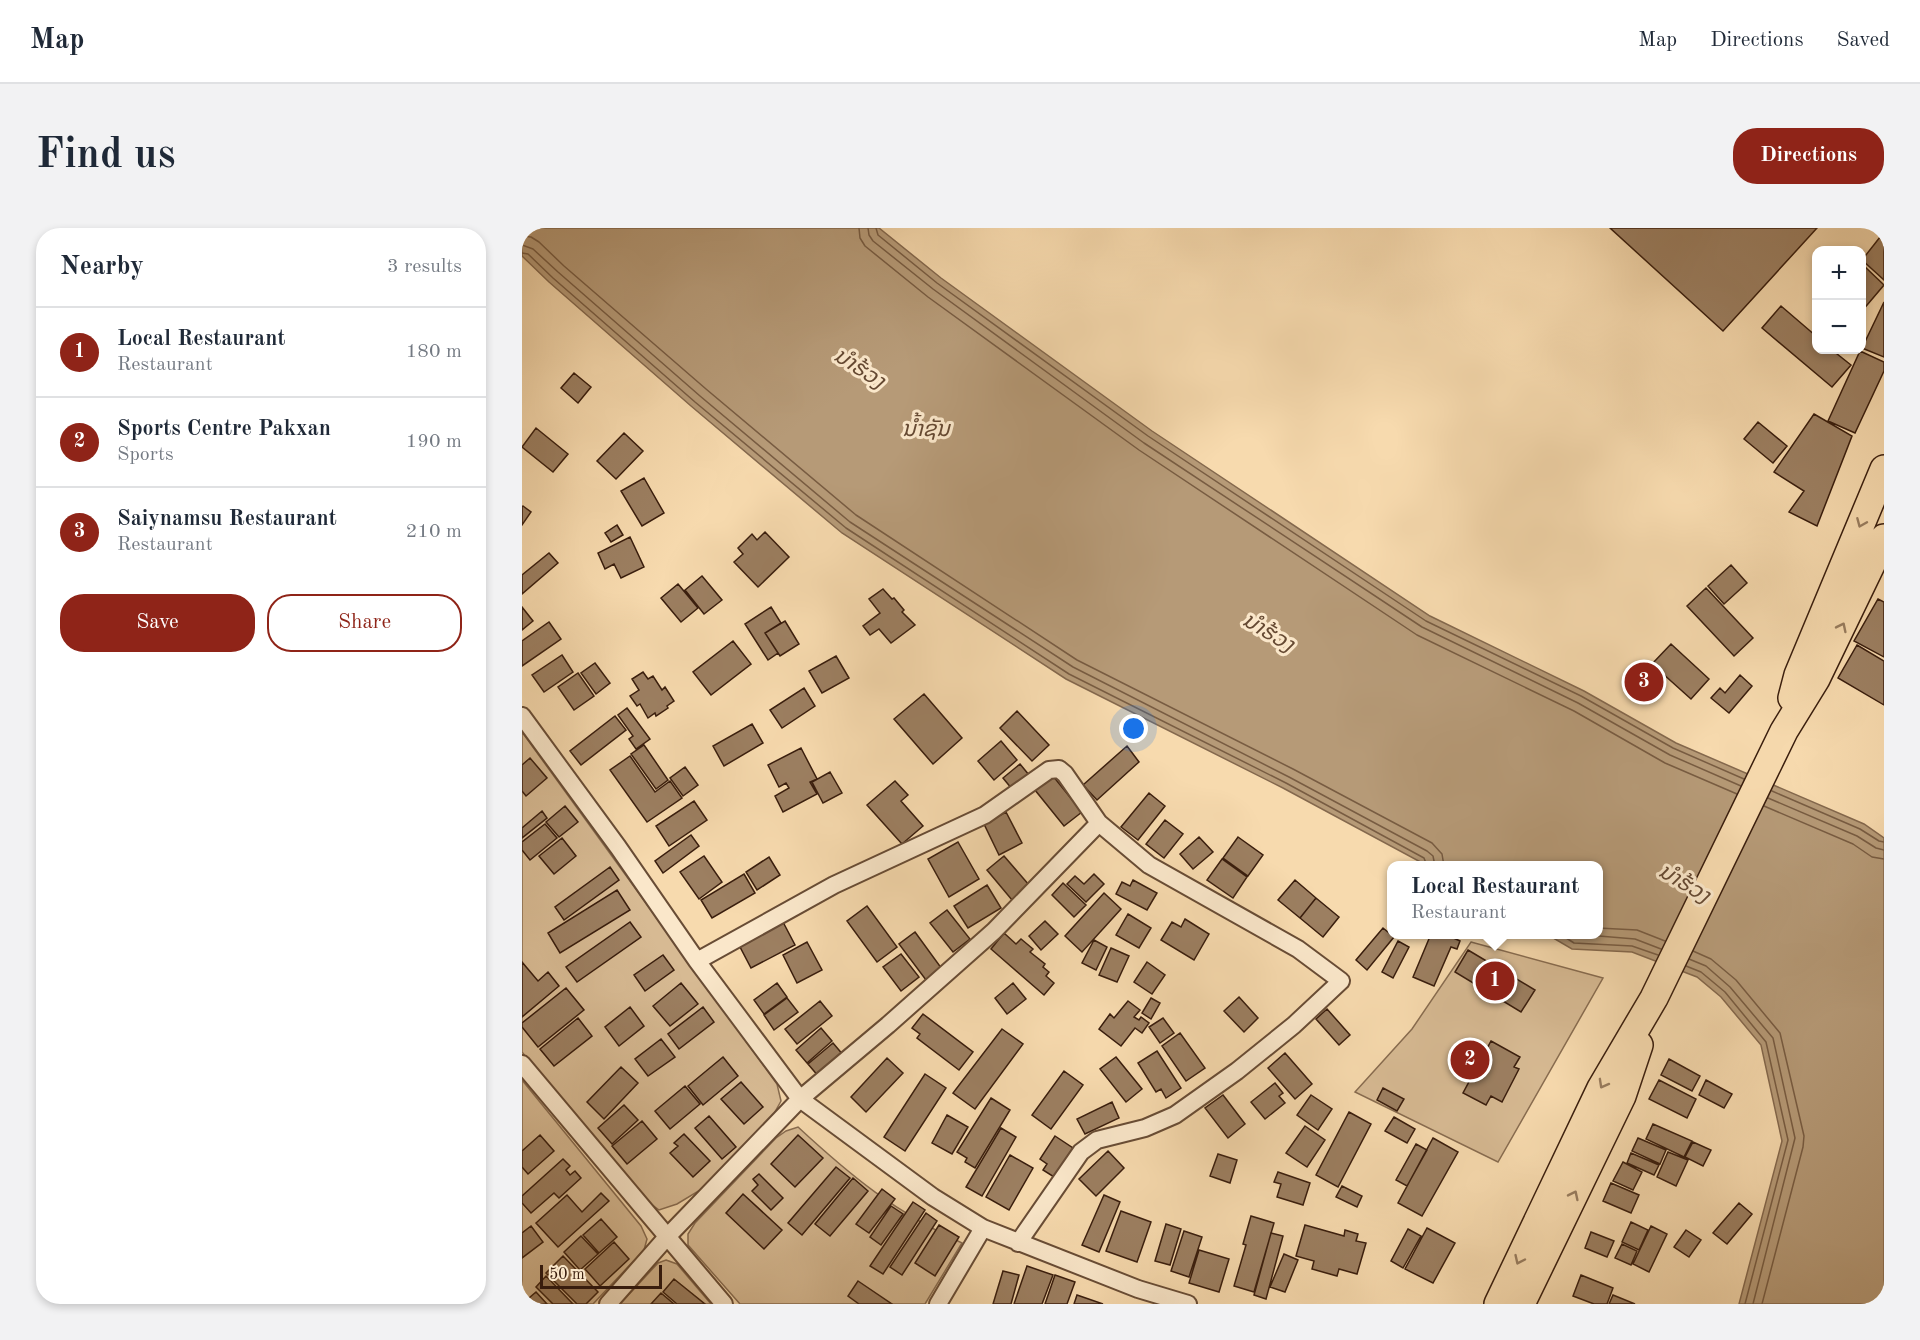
<!DOCTYPE html>
<meta charset="utf-8">
<style>
:root{--surface:#fff;--page:#f2f2f3;--text:#1f2937;--muted:#747a83;--line:#e0e1e3;--accent:#8f2418}
body{margin:0;font-family:"Old Standard TT","Noto Sans Lao",serif;background:var(--page);color:var(--text)}
.controls{position:absolute;right:18px;top:18px;display:grid;overflow:hidden;border-radius:12px;box-shadow:0 3px 9px #0003}
.controls button{width:54px;height:54px;display:grid;place-items:center;padding:0;border:0;border-bottom:2px solid var(--line);background:var(--surface);color:var(--text);font:30px sans-serif}
.scale{position:absolute;left:18px;bottom:15px;width:122px;box-sizing:border-box;padding-left:6px;border:3px solid #391d0d;border-top:0;font-size:16px;line-height:21px;white-space:nowrap;color:#391d0d;-webkit-text-stroke:4px #fae7ca;paint-order:stroke}
.you{position:absolute;left:612px;top:501px;width:21px;height:21px;margin:-15px;border:4px solid #fff;border-radius:50%;background:#1a73e8;box-shadow:0 0 0 9px #1a73e833}
.badge{display:grid;place-items:center;width:39px;height:39px;border-radius:50%;background:var(--accent);color:#fff;font-size:20px;font-weight:700}
.pin{position:absolute;translate:-50% -50%;border:3px solid #fff;box-shadow:0 2px 6px #0006}
.popup{position:absolute;left:865px;top:633px;width:216px;height:78px;box-sizing:border-box;display:grid;place-content:center;border-radius:12px;background:var(--surface);filter:drop-shadow(0 2px 4px #0005);font-size:20px;white-space:nowrap;color:var(--muted)}
.popup b{font-size:22px;color:var(--text)}
.popup::after{content:'';position:absolute;left:50%;top:100%;margin-left:-12px;border:12px solid transparent;border-top-color:var(--surface)}
.list{margin:0;padding:0;list-style:none}
h2{display:flex;justify-content:space-between;align-items:center;height:78px;margin:0;padding:0 24px;font-size:26px}
h2 small{font-size:20px;font-weight:400;color:var(--muted)}
.list li{display:grid;grid-template-columns:39px 1fr auto;gap:18px;align-items:center;box-sizing:border-box;height:90px;padding:0 24px;border-top:2px solid var(--line)}
.list b{display:block;font-size:22px;white-space:nowrap}
.list p{margin:0;font-size:20px;white-space:nowrap;color:var(--muted)}
.list em{font-size:20px;font-style:normal;color:var(--muted)}
.actions{display:flex;gap:12px;padding:18px 24px}
.actions a{flex:1;padding:14px 0;border:2px solid var(--accent);border-radius:24px;text-align:center;font-size:21px;color:var(--accent)}
.actions .main{background:var(--accent);color:#fff}
.map{position:relative;flex:none;width:1362px;height:1076px;overflow:hidden;border-radius:24px}
header{display:flex;align-items:center;gap:36px;box-sizing:border-box;height:84px;padding:0 30px;background:var(--surface);border-bottom:2px solid var(--line)}
header strong{font-size:28px}
nav{display:flex;gap:33px;margin-inline-start:auto;font-size:21px}
.intro{display:flex;align-items:center;justify-content:space-between;box-sizing:border-box;height:144px;padding:0 36px}
h1{margin:0;font-size:42px}
.button{padding:15px 27px;border-radius:24px;background:var(--accent);color:#fff;font-size:21px;font-weight:700}
main{display:flex;gap:36px;padding:0 36px}
aside{flex:1;background:var(--surface);border-radius:24px;box-shadow:0 3px 9px #0003}
.map>svg:first-child{display:block}
.green{fill:#d7ba93;stroke:#886c50;stroke-width:1.5}
.water{fill:#b69a77;stroke:#84684d;stroke-width:1.5}
.lines{fill:none;stroke-linecap:round;stroke-linejoin:round}
.shore{stroke:#785c42;stroke-width:1.5}
.building{fill:#9c7f61;stroke:#391d0d;stroke-width:1.5}
.minor-casing{stroke:#684c35;stroke-width:20}
.trunk-casing{stroke:#391d0d;stroke-width:30}
.minor{stroke:#fae7ca;stroke-width:16}
.trunk{stroke:#f7daae;stroke-width:27}
.oneway{stroke:#987c5e}
.labels{text-anchor:middle;dominant-baseline:central;stroke-width:6;stroke-linejoin:round;paint-order:stroke}
.water-label{font-size:22px;font-style:italic;fill:#654932;stroke:#fae7ca}
</style>
<header>
<strong>Map</strong>
<nav><a>Map</a><a>Directions</a><a>Saved</a></nav>
</header>
<div class="intro"><h1>Find us</h1><a class="button">Directions</a></div>
<main>
<aside>
<h2>Nearby<small>3 results</small></h2>
<ul class="list">
<li><span class="badge">1</span><div><b>Local Restaurant</b><p>Restaurant</p></div><em>180 m</em></li>
<li><span class="badge">2</span><div><b>Sports Centre Pakxan</b><p>Sports</p></div><em>190 m</em></li>
<li><span class="badge">3</span><div><b>Saiynamsu Restaurant</b><p>Restaurant</p></div><em>210 m</em></li>
</ul>
<div class="actions"><a class="main">Save</a><a>Share</a></div>
</aside>
<div class="map">
<svg width="1362" height="1076" viewBox="0 0 1362 1076">
<rect width="100%" height="100%" fill="#f7daae"/>
<filter id="stains"><feTurbulence type="fractalNoise" baseFrequency=".00333" numOctaves="4"/><feColorMatrix values="0 0 0 0 .2 0 0 0 0 .09 0 0 0 0 .02 0 0 0 .5 -.17"/></filter>
<radialGradient id="worn" r=".72"><stop offset=".6" stop-color="#630" stop-opacity="0"/><stop offset="1" stop-color="#630" stop-opacity=".3"/></radialGradient>
<!-- green -->
<path class="green" d="M0 504 255 856 259 873 249 891 180 961 155 976 137 982 113 964 0 824Z
M949 714 1081 750 976 934 833 864 890 801Z
M0 852 119 998 125 1011 122 1022 71 1076H0Z
M276 899C329 948 374 985 440 1015L403 1076H218L166 1017V1006L173 995 254 910 264 903Z
M144 1032 155 1036 189 1076H98L136 1035Z"/>
<!-- water -->
<path class="water" d="M0 0H357L419 50 630 203 908 388 1062 463 1154 515 1342 596 1362 610V1076H1217L1260 913 1239 817 1199 769 1175 749 1110 724 1050 721 1026 707 1076 706V638L904 637 761 560 544 451 320 305 169 178 27 54 0 28Z"/>
<g class="lines">
<!-- shore -->
<path class="shore" d="M337 0 338 10 343 18 406 69 617 222 895 407 1052 483 1143 535 1215 566
M346 0 347 7 351 13 411 61 622 215 900 399 1056 475 1148 527 1219 558
M354 0 356 7 415 55 626 208 904 393 1059 468 1151 520 1222 551
M0 8 9 9 17 14 42 38 184 161 334 287 555 432 771 541 910 615 920 626 922 638
M0 17 11 21 36 44 178 168 328 294 551 439 767 549 905 623 911 628 913 638
M0 25 6 26 31 50 173 174 324 300 547 446 764 555 902 630 905 638
M1250 563 1338 601 1357 613 1362 614
M1246 570 1335 608 1354 620 1362 622
M1242 578 1331 616 1350 629 1362 631
M1076 700 1115 702 1143 713
M1038 706 1052 715 1110 718 1136 727
M1053 706 1113 711 1139 721
M1171 723 1189 731 1214 752 1258 805 1282 908 1281 919 1240 1076
M1167 731 1184 738 1208 759 1251 810 1273 910 1231 1076
M1164 738 1179 744 1203 764 1244 814 1266 912 1223 1076"/>
</g>
<!-- building -->
<path class="building" d="M1088 0H1295L1201 103Z
M1362 4V52L1340 32Z
M1340 36 1362 57 1340 83Z
M1362 74V129L1340 120Z
M1259 78 1294 108V122H1310L1329 137 1310 159 1240 100Z
M1338 123 1362 134V143L1333 205 1306 193Z
M52 145 69 159 56 175 39 160Z
M1292 186 1330 208 1295 298 1267 284 1282 263 1252 244Z
M1236 194 1265 218 1251 235 1222 211Z
M14 200 46 226 31 244 0 219Z
M102 205 121 223 94 251 75 233Z
M122 250 142 285 120 298 99 263Z
M1 278 9 284 0 297V279Z
M95 297 101 307 89 314 83 305Z
M243 304 267 329 236 359 212 334 221 326 216 320 230 306 235 312Z
M108 309 122 339 99 350 92 336 83 341 76 325Z
M27 325 36 335 0 366V347Z
M1209 337 1225 355 1202 376 1186 358Z
M180 348 200 372 182 386 163 362Z
M156 356 176 380 159 394 139 370Z
M1184 360 1231 410 1212 428 1165 378Z
M361 361 370 371 372 370 382 382 380 384 393 397 369 415 357 401 348 407 341 398 358 385 347 371Z
M1356 371 1362 374V429L1332 413Z
M0 379 11 393 0 402Z
M249 379 259 395 243 405 256 425 246 432 223 396Z
M263 393 277 416 258 428 243 405Z
M27 394 39 411 0 438V413Z
M211 413 229 436 189 467 171 444Z
M1149 416 1187 451 1169 471 1130 436Z
M1335 417 1362 433V477L1316 450Z
M40 427 51 444 22 464 10 447Z
M314 428 327 450 300 465 287 443Z
M73 435 88 455 74 466 59 445Z
M121 444 126 451 131 448 140 462 143 459 152 473 145 478 146 480 134 488 133 485 126 490 118 476 115 478 108 468 117 462 110 451Z
M56 445 72 468 52 482 36 459Z
M1218 447 1230 458 1207 485 1189 470 1198 460 1203 465Z
M282 460 293 478 260 500 248 482Z
M402 466 440 510 411 536 372 491Z
M105 480 128 511 114 521 107 511 111 508 96 487Z
M495 483 527 517 510 533 478 500Z
M93 488 104 502 59 537 48 523Z
M230 496 241 515 202 538 191 518Z
M479 513 495 532 472 552 456 533Z
M122 517 146 552 134 561 109 526Z
M605 518 617 534 575 572 561 557Z
M279 520 295 551 288 554 295 566 261 584 253 568 267 560 264 555 257 559 246 537Z
M108 528 133 564 148 553 160 570 125 594 88 542Z
M8 530 25 550 4 568 0 563V537Z
M498 536 507 547 490 561 481 550Z
M163 539 176 557 161 568 148 550Z
M308 544 320 565 301 575 290 554Z
M531 548 560 584 542 598 513 562Z
M373 553 386 567 379 573 401 598 380 616 345 577Z
M627 565 643 578 616 612 599 599Z
M172 573 185 592 147 618 134 598Z
M43 578 56 594 37 609 24 594Z
M20 583 25 590 0 610V600Z
M484 584 500 615 477 627 462 596Z
M643 592 661 606 642 630 624 616Z
M23 596 35 610 8 632 0 622V614Z
M169 607 177 618 141 645 133 633Z
M677 609 691 624 671 641 658 626Z
M716 609 741 627 726 648 701 630Z
M40 610 54 628 32 646 17 628Z
M436 614 457 651 427 669 406 631Z
M182 628 200 654 177 671 158 644Z
M482 628 507 657 490 672 465 642Z
M247 629 258 647 235 662 224 644Z
M700 631 725 649 711 670 685 652Z
M88 639 97 652 42 692 33 679Z
M222 646 233 665 190 690 179 672Z
M572 646 582 656 564 674 545 656 553 648 562 656Z
M611 652 635 665 625 682 594 666 600 654 608 658Z
M773 652 794 670 778 690 756 672Z
M541 655 564 677 552 689 530 667Z
M465 657 479 680 446 700 432 678Z
M95 662 108 682 38 725 26 705Z
M582 665 599 681 560 724 543 708Z
M794 670 817 689 801 709 778 690Z
M345 678 375 719 355 734 325 693Z
M425 682 448 711 431 724 408 695Z
M606 686 629 700 617 720 594 707Z
M663 691 687 706 672 732 639 712 650 694 659 699Z
M523 693 536 706 519 722 507 708Z
M108 694 119 709 55 754 44 739Z
M261 694 273 717 229 740 217 717Z
M861 700 872 709 845 742 834 732Z
M393 704 420 741 404 752 377 716Z
M482 705 494 716 499 711 511 721 508 724 523 736 521 739 527 744 524 748 532 755 522 767 469 721Z
M909 706H923L938 713 935 721 929 719 912 758 891 749Z
M572 712 585 719 574 742 560 735Z
M876 713 887 719 871 750 860 744Z
M285 714 300 742 275 755 261 727Z
M589 720 607 728 595 754 577 747Z
M946 722 1013 762 999 784 933 744Z
M379 726 397 749 379 763 361 739Z
M141 727 152 742 123 763 112 747Z
M0 734 16 753 26 744 37 758 0 789Z
M625 734 643 747 630 766 612 754Z
M159 755 176 776 148 798 131 778Z
M255 755 265 769 242 786 232 772Z
M491 755 504 771 485 786 473 770Z
M44 760 62 782 16 819 0 799V795Z
M717 769 736 790 722 804 702 783Z
M265 770 276 784 252 802 242 787Z
M629 770 638 775 629 791 620 785Z
M298 773 310 788 275 816 263 801Z
M606 773 618 782 612 789 617 792 619 789 627 795 620 805 613 800 599 818 577 801 588 786 592 790Z
M108 779 122 798 97 818 83 799Z
M181 779 192 794 157 821 146 806Z
M805 781 828 807 817 817 794 791Z
M401 786 451 824 437 842 395 810 398 806 390 800Z
M56 790 70 808 32 838 18 821Z
M641 790 652 805 638 815 627 799Z
M299 800 310 813 285 835 274 822Z
M480 801 501 816 453 881 431 865Z
M658 805 683 840 664 853 640 818Z
M139 811 153 829 126 848 113 831Z
M969 813 998 829 992 839 997 841 980 874 969 868 964 877 941 865Z
M311 815 322 828 297 849 286 836Z
M635 823 659 860 644 870 639 861 634 864 616 835Z
M763 825 790 856 773 871 746 840Z
M201 829 216 848 181 877 166 858Z
M594 829 620 861 604 874 578 841Z
M365 830 381 845 344 884 329 869Z
M1147 831 1178 848 1170 863 1139 847Z
M99 839 116 855 82 891 65 874Z
M542 843 561 857 529 901 510 887Z
M403 846 424 860 383 923 362 909Z
M1137 852 1174 871 1165 890 1127 871Z
M1184 852 1210 866 1202 880 1177 867Z
M219 854 241 879 222 896 199 871Z
M753 855 761 865 757 868 763 875 743 891 729 874Z
M163 858 178 876 148 901 133 883Z
M861 860 882 871 875 883 855 872Z
M701 867 723 896 706 910 683 880Z
M789 867 810 881 796 902 775 887Z
M469 870 488 882 453 940 443 934 445 930 435 924Z
M590 874 597 890 563 906 555 891Z
M102 877 116 892 90 916 76 900Z
M827 884 849 896 816 959 794 947Z
M425 887 446 899 430 926 410 915Z
M187 888 214 919 200 931 173 900Z
M872 889 893 901 885 915 863 903Z
M120 893 135 911 105 936 90 918Z
M1131 896 1170 913 1162 929 1124 911Z
M783 898 803 912 785 939 764 925Z
M479 900 494 909 460 968 444 959Z
M162 906 188 933 171 949 148 925 156 918 152 915Z
M18 907 32 923 6 946 0 939V923Z
M276 907 301 930 273 959 249 936Z
M533 908 551 920 532 949 521 942 525 936 518 931Z
M911 910 936 924 900 988 876 975Z
M1116 910 1144 922 1138 936 1110 923Z
M1171 914 1189 922 1181 938 1163 929Z
M894 916 905 922 885 958 874 952Z
M586 923 602 940 574 968 557 951Z
M1146 924 1166 932 1154 958 1135 949Z
M1109 925 1137 937 1132 947 1105 935Z
M696 926 715 932 708 955 688 948Z
M488 927 511 940 487 982 464 969Z
M41 931 48 938 44 942 48 947 53 943 59 950 37 970 32 965 9 985 0 975V968Z
M1101 934 1120 944 1111 962 1091 953Z
M314 939 328 950 280 1007 266 995Z
M756 944 788 955 781 977 755 969 759 956 752 954Z
M237 946 261 970 249 982 230 963 236 957 231 951Z
M331 950 346 963 308 1008 293 996Z
M1089 955 1117 967 1109 985 1081 973Z
M820 958 840 968 835 979 814 969Z
M360 961 373 971 347 1005 334 996Z
M79 965 87 973 36 1019 14 995 45 967 60 984Z
M221 966 260 1002 242 1021 204 985Z
M582 967 598 974 577 1024 560 1017Z
M391 974 403 982 361 1046 348 1038Z
M1217 975 1230 986 1205 1016 1191 1005Z
M369 978 381 986 359 1017 348 1009Z
M599 983 629 994 615 1034 584 1023Z
M404 985 415 993 380 1047 368 1039Z
M729 988 752 995 732 1064 712 1058 724 1017 721 1016Z
M79 991 95 1009 77 1025 61 1007Z
M1109 994 1126 1002 1117 1022 1100 1014Z
M644 996 659 1001 648 1037 633 1033Z
M417 997 437 1009 413 1048 393 1035Z
M783 997 822 1008 823 1002 836 1006 834 1013 844 1015 835 1046 817 1041 815 1048 790 1041 792 1033 774 1028Z
M9 998 21 1014 0 1030V1005Z
M1129 998 1145 1006 1127 1044 1111 1036Z
M905 1000 933 1015 911 1055 883 1041Z
M886 1001 899 1008 881 1040 869 1033Z
M1164 1002 1179 1012 1167 1029 1152 1019Z
M662 1003 680 1009 667 1049 649 1043Z
M1069 1004 1092 1013 1085 1029 1063 1020Z
M749 1005 761 1008 744 1071 732 1067Z
M59 1008 76 1026 58 1042 42 1024Z
M92 1014 107 1031 78 1058 63 1041Z
M1100 1016 1115 1023 1109 1037 1093 1030Z
M677 1022 707 1031 697 1064 667 1055Z
M762 1026 776 1032 763 1064 748 1059Z
M41 1028 76 1064 64 1076H55L24 1045Z
M505 1038 531 1047 520 1076H492Z
M481 1043 497 1047 489 1076H471Z
M533 1047 553 1054 545 1076H523Z
M1059 1047 1091 1060 1085 1076H1072L1051 1068Z
M24 1048 51 1076H31L14 1059Z
M152 1051 183 1076H155L141 1064Z
M336 1053 370 1076H337L326 1068Z
M14 1064 25 1076H0Z
M139 1065 152 1076H129Z
M555 1067 581 1076H552Z
M1091 1067 1113 1076H1087Z"/>
<g class="lines">
<!-- minor casing -->
<g class="minor-casing">
<path id="minor" d="M0 488 96 619 175 733 278 871 411 969 461 1000 616 1061 666 1076
M175 733 312 657 463 587 527 542 537 541 543 546 577 595 627 637 776 721 819 753 772 797 715 843 653 887 623 900 575 912 559 924 496 1015
M0 836 202 1076
M86 1076 144 1010 278 871 366 797 472 703 577 595
M416 1076 461 1000"/>
</g>
<!-- trunk casing -->
<g class="trunk-casing">
<path id="trunk" d="M1270 470 1276 447 1362 241
M976 1076 1079 860 1132 770 1262 503 1294 451 1362 310
M999 1076 1100 868 1117 817"/>
</g>
<!-- minor -->
<use href="#minor" class="minor"/>
<!-- trunk -->
<use href="#trunk" class="trunk"/>
</g>
<!-- one-way arrows -->
<defs><path id="oneway-chevron" d="M-2-3.5L2.5 0L-2 3.5" fill="none" stroke-width="1.6" stroke-linecap="round" stroke-linejoin="round" transform="scale(1.5)"/></defs>
<g class="oneway">
<use href="#oneway-chevron" transform="translate(1339 295) rotate(113)"/>
<use href="#oneway-chevron" transform="translate(1320 399) rotate(-64)"/>
<use href="#oneway-chevron" transform="translate(1081 856) rotate(119)"/>
<use href="#oneway-chevron" transform="translate(1052 967) rotate(-64)"/>
<use href="#oneway-chevron" transform="translate(997 1032) rotate(115)"/>
</g>
<g class="labels">
<!-- water labels -->
<g class="water-label">
<text transform="translate(337 141) rotate(33)">ນຳ້ຮວງ</text>
<text x="404" y="202">ນ້ຳຊັນ</text>
<text transform="translate(746 405) rotate(31)">ນຳ້ຮວງ</text>
<text transform="translate(1162 656) rotate(31)">ນຳ້ຮວງ</text>
</g>
</g>
<rect width="100%" height="100%" filter="url(#stains)"/>
<rect width="100%" height="100%" fill="url(#worn)"/>
</svg>
<div class="controls">
<button>+</button>
<button>−</button>
</div>
<div class="scale">50 m</div>
<div class="you"></div>
<div class="pin badge" style="left:973px;top:753px">1</div>
<div class="popup"><b>Local Restaurant</b>Restaurant</div>
<div class="pin badge" style="left:948px;top:832px">2</div>
<div class="pin badge" style="left:1122px;top:454px">3</div>
</div>
</main>
